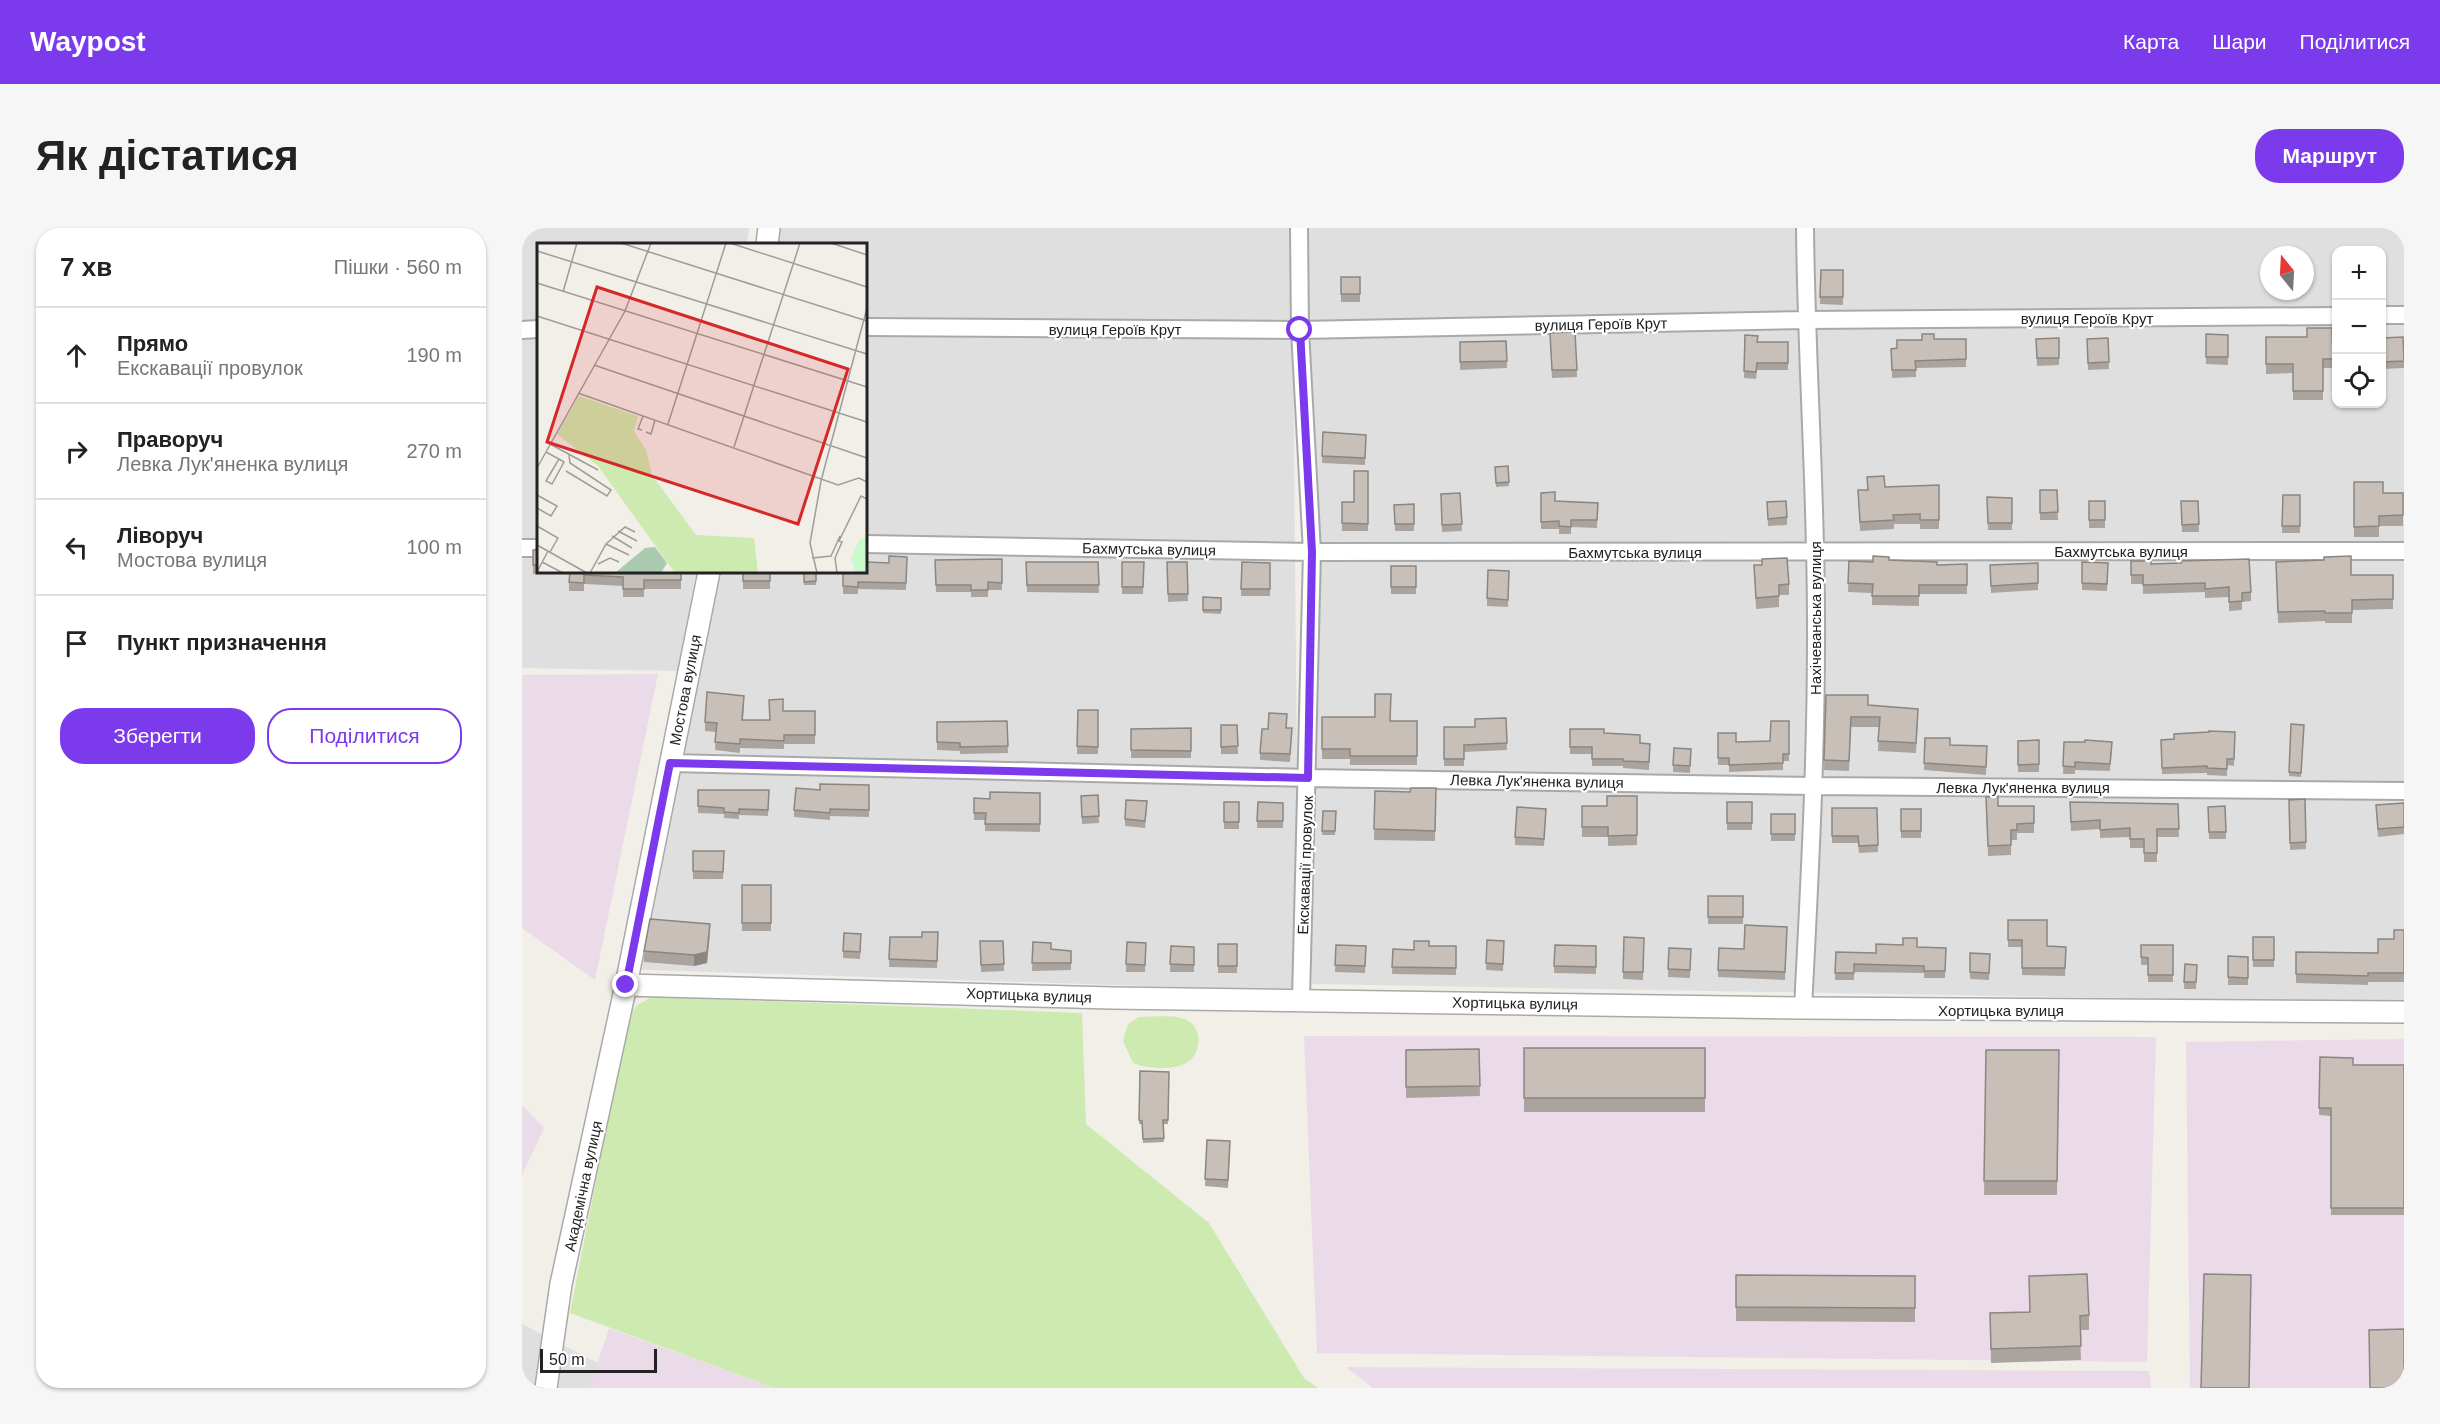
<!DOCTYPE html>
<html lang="uk">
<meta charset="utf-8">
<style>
:root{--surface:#fff;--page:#f6f6f6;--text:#222;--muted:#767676;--line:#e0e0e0;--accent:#7c3aed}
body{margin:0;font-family:Helvetica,sans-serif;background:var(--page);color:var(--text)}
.controls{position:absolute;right:18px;top:18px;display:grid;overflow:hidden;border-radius:12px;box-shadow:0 2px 4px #0004}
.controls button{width:54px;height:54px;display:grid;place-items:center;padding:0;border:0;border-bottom:2px solid var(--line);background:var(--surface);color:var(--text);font:30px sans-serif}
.compass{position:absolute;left:1738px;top:18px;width:54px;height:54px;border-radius:50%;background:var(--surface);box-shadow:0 2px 4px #0004;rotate:342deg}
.scale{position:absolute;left:18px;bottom:15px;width:117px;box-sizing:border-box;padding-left:6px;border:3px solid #222;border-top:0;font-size:16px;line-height:21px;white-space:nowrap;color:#222;-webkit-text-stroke:4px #fff;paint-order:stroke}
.stop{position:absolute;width:18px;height:18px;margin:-14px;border:4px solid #7c3aed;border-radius:50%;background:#fff}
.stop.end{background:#7c3aed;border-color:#fff;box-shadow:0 2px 6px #0008}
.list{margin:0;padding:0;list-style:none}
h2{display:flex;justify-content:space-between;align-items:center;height:78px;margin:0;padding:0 24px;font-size:26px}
h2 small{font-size:20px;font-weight:400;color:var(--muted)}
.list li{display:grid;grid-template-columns:39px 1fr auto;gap:18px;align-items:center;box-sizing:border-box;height:96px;padding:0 24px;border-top:2px solid var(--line)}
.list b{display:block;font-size:22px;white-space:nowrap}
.list p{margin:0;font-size:20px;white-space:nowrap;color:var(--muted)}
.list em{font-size:20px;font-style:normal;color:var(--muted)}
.actions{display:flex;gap:12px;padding:18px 24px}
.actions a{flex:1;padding:14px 0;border:2px solid var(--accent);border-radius:24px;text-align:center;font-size:21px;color:var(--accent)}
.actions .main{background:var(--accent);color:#fff}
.icon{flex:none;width:33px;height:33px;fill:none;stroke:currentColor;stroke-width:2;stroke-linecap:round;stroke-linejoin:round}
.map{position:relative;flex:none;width:1882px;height:1160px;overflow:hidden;border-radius:24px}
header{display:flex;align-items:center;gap:36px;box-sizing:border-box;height:84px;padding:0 30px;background:var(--accent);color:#fff}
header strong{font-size:28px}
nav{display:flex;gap:33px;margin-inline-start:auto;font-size:21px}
.intro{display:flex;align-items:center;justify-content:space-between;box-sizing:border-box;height:144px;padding:0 36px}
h1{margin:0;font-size:42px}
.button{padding:15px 27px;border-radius:24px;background:var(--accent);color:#fff;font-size:21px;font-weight:700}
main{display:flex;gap:36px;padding:0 36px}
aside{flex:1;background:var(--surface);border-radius:24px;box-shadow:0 2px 4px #0004}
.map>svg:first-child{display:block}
.residential{fill:#e0dfdf;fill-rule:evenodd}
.industrial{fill:#ebdbe8}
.grass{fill:#cdebb0}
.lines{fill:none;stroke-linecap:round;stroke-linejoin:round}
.minor-casing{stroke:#a9a9a9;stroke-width:20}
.tertiary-casing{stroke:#a9a9a9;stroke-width:24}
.minor{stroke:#fff;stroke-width:16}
.tertiary{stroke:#fff;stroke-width:21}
.wall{fill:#aba49e}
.shaded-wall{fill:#8b8681}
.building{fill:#c7bfb8;stroke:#8b8681;stroke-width:1.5}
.route{stroke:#7c3aed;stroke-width:8}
.labels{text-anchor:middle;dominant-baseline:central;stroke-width:4.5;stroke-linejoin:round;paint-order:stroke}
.street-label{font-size:15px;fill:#222;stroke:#fff}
.inset-road{fill:none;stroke:#9f9d99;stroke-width:1.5}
.view{fill:#d62828;fill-opacity:0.15;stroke:#d62828;stroke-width:3}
.inset-edge{fill:none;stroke:#222;stroke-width:3}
</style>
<header>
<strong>Waypost</strong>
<nav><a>Карта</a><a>Шари</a><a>Поділитися</a></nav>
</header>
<div class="intro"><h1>Як дістатися</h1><a class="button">Маршрут</a></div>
<main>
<aside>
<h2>7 хв<small>Пішки · 560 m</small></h2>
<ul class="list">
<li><svg class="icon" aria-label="ahead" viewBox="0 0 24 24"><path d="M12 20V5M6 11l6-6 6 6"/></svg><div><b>Прямо</b><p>Екскавації провулок</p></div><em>190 m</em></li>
<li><svg class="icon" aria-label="right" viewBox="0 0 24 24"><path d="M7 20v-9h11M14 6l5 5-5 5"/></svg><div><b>Праворуч</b><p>Левка Лук'яненка вулиця</p></div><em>270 m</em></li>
<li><svg class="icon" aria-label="left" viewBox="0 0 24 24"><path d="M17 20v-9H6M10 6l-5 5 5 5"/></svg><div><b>Ліворуч</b><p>Мостова вулиця</p></div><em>100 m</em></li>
<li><svg class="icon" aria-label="arrive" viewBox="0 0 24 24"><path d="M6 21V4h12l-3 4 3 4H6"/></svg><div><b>Пункт призначення</b></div></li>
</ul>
<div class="actions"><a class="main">Зберегти</a><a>Поділитися</a></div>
</aside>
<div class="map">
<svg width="1882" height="1160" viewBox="0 0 1882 1160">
<rect width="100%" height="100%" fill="#f2efe9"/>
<!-- residential -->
<path class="residential" d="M0 0H227L225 16H16V344H174L157 443 0 440Z
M257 0H770L777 763 99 741 184 344H344V16H254Z
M784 0H1882V775L790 756ZM1814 22H1860V176H1814ZM1747 27H1783V63H1747Z
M0 1096 124 1160H0Z"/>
<!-- industrial -->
<path class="industrial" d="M136 446 73 752 0 700V447Z
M782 808 1634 809 1625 1134 795 1125Z
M1882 811V1160H1668L1664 814Z
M0 877 22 900 0 947Z
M87 1100 253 1160H67Z
M824 1139 1627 1143 1629 1160H851Z"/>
<!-- grass -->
<path class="grass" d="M129 769 560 785 564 896 687 995 782 1150 796 1160H253L48 1085 105 795 114 778Z
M617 789C631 789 646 787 659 790 680 794 682 823 666 834 653 843 625 841 611 835L601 813 606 796Z"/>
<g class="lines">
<!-- minor casing -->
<g class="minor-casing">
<path id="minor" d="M777 0 778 102 790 324 779 771
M1860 87H1882
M344 99 778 102 1284 92 1814 88
M0 102 16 101
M344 316 790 324 1882 323
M0 320H16
M149 535 786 550 1293 558 1882 563
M1281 780C1289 628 1297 475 1293 322 1291 215 1284 108 1283 0"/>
</g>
<!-- tertiary casing -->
<g class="tertiary-casing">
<path id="tertiary" d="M245 16 247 0
M104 757 590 770 1281 780 1882 784
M24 1160 39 1056 104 757 187 344"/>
</g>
<!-- minor -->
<use href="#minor" class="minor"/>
<!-- tertiary -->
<use href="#tertiary" class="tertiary"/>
</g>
<!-- wall -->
<path class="wall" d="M1299 42H1321V77L1298 76Z
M819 49H838V74H819Z
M1810 100 1811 140H1801V172H1771V145L1744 146V109H1785Z
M1053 104 1055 149 1030 150 1028 105Z
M1684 106 1706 107V137L1684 136Z
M1223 107 1235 114H1266V142H1235L1234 151 1222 150Z
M1537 110V137L1515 138 1514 111Z
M1586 110 1587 141 1566 142 1565 111Z
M1412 111H1444V139L1394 140V149L1370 150 1369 121 1375 120Z
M984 113 985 140 938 142V114Z
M1882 123V140L1860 141V132Z
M801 204 844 207 843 237 800 235Z
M986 238 987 258 974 259 973 239Z
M846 243V303H820V274H832Z
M1345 249 1363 259 1417 257V301H1398V296H1372V301L1338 303 1336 262H1345Z
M1832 254 1861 265H1881V298H1857V309H1832Z
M1518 262H1535L1536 292H1518Z
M938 265 940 303 920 304 919 266Z
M1019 265 1033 273 1076 275 1075 300 1049 299V306H1037V301H1019Z
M1761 267H1778V305H1760Z
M1490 270V302H1466L1465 277Z
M1567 273H1583V300H1567Z
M1659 273H1676L1677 304H1660Z
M1245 274 1265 289V297L1246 298Z
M892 276V303H873L872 277Z
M16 321V344H159V361H122V369H101V358L62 356V363H47V346H11V322Z
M385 329 384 362 336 361V366H321V344L367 335Z
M480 331V362H466V369H449V364H414L413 332Z
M1367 332 1415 337 1445 336V366H1397V378L1350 377V365L1326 364 1327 333 1351 334Z
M1609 333 1629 336 1729 364V373L1720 374V382L1707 383V369L1683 370V364L1621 366V356H1609Z
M504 334H576L577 365 505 364Z
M600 334H622L621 366H600Z
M645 334H665L666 373 646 374Z
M720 334 748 335V368H719Z
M1560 334 1586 335 1585 363 1560 362Z
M1516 335V362L1469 365 1468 337Z
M1232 337 1267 356V367H1257V379L1234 381Z
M869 338H894V366H869Z
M987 343 986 379 965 378V370Z
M221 344H248V361H221Z
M282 344H294V357H282Z
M1754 345 1829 347H1871V381L1830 382V395H1803V393L1756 395Z
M681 369 699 370V386L681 385Z
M1304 467 1396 491 1394 525 1356 523 1357 499H1329L1327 543 1302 542Z
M222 477 221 492H248L261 483H293V516H262V521L218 520V525L193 522 194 504 183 503V494Z
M556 482H576V526H555Z
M800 489 869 493H895V537H828V531H800Z
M984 490 985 522 942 524V538H922V499H953Z
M485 493 486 525 438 526V523L415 522V494Z
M1267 493V533H1261V542L1207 544V537H1196V505L1214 514 1248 513Z
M1769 496 1782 497 1779 549 1767 548Z
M699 497H715L716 526H699Z
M669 500V530H609V501Z
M765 500H770L768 534 738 532V525L746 501Z
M1048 501 1082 505 1118 515 1128 516 1127 542 1101 540V538H1070V526H1048Z
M1713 504 1712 538 1705 537V548L1685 547V545L1640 546 1639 512 1652 511Z
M1403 510 1428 517 1465 518 1464 547 1402 542Z
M1517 512V544H1496V513Z
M1542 514 1590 521 1588 543 1553 542V546H1541Z
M1169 521 1168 545 1151 544V537Z
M347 557V589L308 588V592L272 589V582L298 562Z
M914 560 913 613 852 612 853 563 888 564Z
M176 562H247L246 588 217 587V591L202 590V586L176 585Z
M518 565V604L463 603V592H452V570L468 571Z
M576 567 577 595 560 596 559 568Z
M1115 568V617L1086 618V609H1060V578H1085Z
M1464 569 1476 578H1512V605H1495V612H1489V627L1466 628Z
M1783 571 1784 621 1768 622 1767 572Z
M702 574H717V601H702Z
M736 574 761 575V600H735Z
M1205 574H1230V602H1205Z
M1548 574 1656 576 1657 609H1635V634H1622V620H1608V609L1578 610V601L1549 603Z
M1882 575V606L1856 609 1854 577Z
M1703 578 1704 611H1687L1686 579Z
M625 580 623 600 603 598V591Z
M1310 580H1355L1356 624 1337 625 1336 615H1310Z
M1379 581H1399V610H1379Z
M801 583H814L813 607H800Z
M1249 586H1273V613H1249Z
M1024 588 1022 618 993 617V609Z
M202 623 201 651H171V643Z
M220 657H249V703H220Z
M1186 668H1221V696H1186Z
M1486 692 1525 718 1544 719 1543 748 1500 747V719H1486Z
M1882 702V754H1846V757L1774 755V724L1856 725Z
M416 704 415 740 367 739 368 709H400Z
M1265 706 1263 752 1196 749V742L1222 721Z
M188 707 185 735 172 738 122 734V723Z
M1102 709 1122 710 1121 752 1101 751Z
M1731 709H1752V739H1731Z
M965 712 982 713 981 743 964 742Z
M339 713 338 731 321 730V723Z
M458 713H481L482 743 459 744Z
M511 714 529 721 549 723V742L510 743Z
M605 714 624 715 623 744H604Z
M696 716H715V745H696Z
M814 717 844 718 843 745 813 744Z
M1619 717H1651V754H1626V737H1619Z
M649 718 672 719V744H648Z
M907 718H934V747L870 746 871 721 892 722Z
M1074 718V746L1032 745V738Z
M1395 719 1424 720 1423 750H1402V745L1332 744V752H1313L1314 724 1354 725Z
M1147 720 1169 721 1168 750 1146 749Z
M1448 725 1468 726 1467 752 1448 751Z
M1706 728 1726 729V757H1706Z
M1663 736 1675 737 1674 761H1662Z
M1002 820H1183V884H1002Z
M957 821 958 868 884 870V822Z
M1464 822H1537L1535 967H1462Z
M1798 829 1831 837H1882V987H1809V888L1797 887Z
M618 843 647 844 646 896H641L642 914 621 915 620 896H617Z
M685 912 708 920 706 960 683 958Z
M1214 1047 1393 1048V1094L1214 1093Z
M1507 1048 1567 1087V1102H1558L1559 1132 1469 1135 1468 1085 1508 1084Z"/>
<!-- shaded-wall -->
<path class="shaded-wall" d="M188 696 185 735 172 738V727Z"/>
<!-- building -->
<path class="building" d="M1299 42H1321V69H1298Z
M819 49H838V66H819Z
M1785 100H1810L1811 131H1801V163H1771V136H1744V109H1785Z
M1053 104 1055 142H1030L1028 105Z
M1400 106H1412V111H1444V131L1393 133 1394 142H1370L1369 121 1375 120V112H1400Z
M1684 106 1706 107V129H1684Z
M1223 107 1236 108 1235 114H1266V135H1235L1234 144 1222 143Z
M1881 109 1882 133 1860 134V110Z
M1537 110V130H1515L1514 111Z
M1586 110 1587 134 1566 135 1565 111Z
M984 113 985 133 938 134V114Z
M801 204 844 207 843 230 800 228Z
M986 238 987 254 974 255 973 239Z
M832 243H846V296L820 295V274H832Z
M1362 248 1363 259 1417 257V292H1398V286L1371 287 1372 292 1338 294 1336 262H1346L1345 249Z
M1832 254H1861V265H1881V287L1857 288V298L1832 299Z
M1518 262H1535L1536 284 1518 285Z
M1033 264V273L1076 275 1075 292H1049V299L1037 298V293L1019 294V265Z
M938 265 940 296 920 297 919 266Z
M1761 267H1778V298H1760Z
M1465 269 1490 270V295H1466Z
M1264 273 1265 289 1246 291 1245 274Z
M1567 273H1583V292H1567Z
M1659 273H1676L1677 296 1660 297Z
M892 276V296H873L872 277Z
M16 321V337H11V322Z
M367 328 385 329 384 355 336 354V359L321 358V344H344V334L367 335Z
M1351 328 1367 329V332L1415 334V337L1445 336V357H1397V368H1350L1351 356 1326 355 1327 333 1351 334Z
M1829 328V347H1871V371L1830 372V385H1803V383L1756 384 1754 334 1802 332V329Z
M1265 330 1267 356 1257 357V368L1234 370 1232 337H1240V331Z
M480 331V355L466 354V362H449V357H414L413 332Z
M1727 331 1729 364 1720 365V373L1707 374V359L1683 361V355L1621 357V347H1609V333H1629V336L1659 335V333Z
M504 334H576L577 357H505Z
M600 334H622L621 359H600Z
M645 334H665L666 366H646Z
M720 334 748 335V361H719Z
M1560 334 1586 335 1585 356 1560 355Z
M1516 335V355L1469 358 1468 337Z
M869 338H894V359H869Z
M966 342 987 343 986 372 965 370Z
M48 344H159V352H122V361H101V349L62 347V355L47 354Z
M221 344H248V353H221Z
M282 344H294V353L282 354Z
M681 369 699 370V382H681Z
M185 464 222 468 220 492H248L247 472 261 471V483H293V507H262V513L218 511V516L193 514 195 495 183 494Z
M853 466H869L868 493H895V528H828V521H800V489H853Z
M1304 467H1346V477L1396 481 1394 515 1356 513 1358 489H1329L1327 533 1302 532Z
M556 482H576V519L555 518Z
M747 485 765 486 764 500H770L768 526 738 525 740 501H746Z
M984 490 985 515 942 517V531H922V499H953V491Z
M485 493 486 518 438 519V515L415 514V494Z
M1249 493H1267V526H1261V535L1207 537V530H1196V505H1214V514L1248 513Z
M1769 496 1782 497 1779 545 1767 544Z
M699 497H715L716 518 699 519Z
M669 500V523L609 522V501Z
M1048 501H1082V505L1118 507V515L1128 516 1127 534 1101 533V531H1070V519H1048Z
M1687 503 1713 504 1712 531H1705V541L1685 540V538L1640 540 1639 512 1652 511V506L1687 504Z
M1403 510H1428V517L1465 518 1464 539 1402 535Z
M1517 512V536L1496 537V513Z
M1563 512 1590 514 1588 536 1553 534V539L1541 538 1542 514H1563Z
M1152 520 1169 521 1168 538 1151 537Z
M298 556 347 557V582L308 581V585L272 582 274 560 298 562Z
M889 560H914L913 603 852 601 853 563 888 564Z
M176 562H247L246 582 217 581V585L202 584V580L176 578Z
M468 564 518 565V596H463L464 585H452V570L468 571Z
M576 567 577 588 560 589 559 568Z
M1085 568H1115V607L1086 608V599H1060V578H1085Z
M1476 568V578H1512V595L1495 596V602H1489V617L1466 618 1464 569Z
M1783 571 1784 614 1768 615 1767 572Z
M604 572 625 573 623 593 603 591Z
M702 574H717V594H702Z
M736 574 761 575V593H735Z
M1205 574H1230V595H1205Z
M1548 574 1656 576 1657 601H1635V625H1622V611H1608V600L1578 602V592L1549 594Z
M1882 575V599L1856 601 1854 577Z
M1703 578 1704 604H1687L1686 579Z
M995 579 1024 581 1022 611 993 609Z
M1310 580H1355L1356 617 1337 618 1336 608H1310Z
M1379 581H1399V603H1379Z
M801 583H814L813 603H800Z
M1249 586H1273V606H1249Z
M171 623H202L201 644 171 643Z
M220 657H249V695H220Z
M1186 668H1221V689H1186Z
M128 691 188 696 185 724 172 727 122 723Z
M1486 692H1525V718L1544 719 1543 740H1500V712H1486Z
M1223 697 1265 699 1263 744 1196 742 1197 720 1222 721Z
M1872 702H1882V745H1846V748L1774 746V724L1856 725V711H1872Z
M400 704H416L415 733 367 731 368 709H400Z
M322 705 339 706 338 724 321 723Z
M1102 709 1122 710 1121 744H1101Z
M1731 709H1752V732H1731Z
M1381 710H1395V719L1424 720 1423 743H1402V738L1332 736V745H1313L1314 724 1354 725V716L1381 717Z
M965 712 982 713 981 736 964 735Z
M458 713H481L482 736 459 737Z
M892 713H907V718H934V740L870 739 871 721 892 722Z
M511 714 529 715V721L549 723V735H510Z
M605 714 624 715 623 737 604 736Z
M696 716H715V738H696Z
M814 717 844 718 843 738 813 737Z
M1033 717 1074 718V739L1032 738Z
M1619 717H1651V747H1626V730L1619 729Z
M649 718 672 719V737L648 736Z
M1147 720 1169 721 1168 742 1146 741Z
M1448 725 1468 726 1467 745 1448 744Z
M1706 728 1726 729V750L1706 749Z
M1663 736 1675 737 1674 754H1662Z
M1002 820H1183V870H1002Z
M957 821 958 858 884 859V822Z
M1464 822H1537L1535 953H1462Z
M1798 829 1831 830V837H1882V980H1809V880H1797Z
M618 843 647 844 646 892H641L642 910 621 911 620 893 617 892Z
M685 912 708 913 706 952 683 951Z
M1565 1046 1567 1087 1558 1088 1559 1118 1469 1121 1468 1085 1508 1084 1507 1048Z
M1682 1046 1729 1047 1727 1160H1679Z
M1214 1047 1393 1048V1080L1214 1079Z
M1882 1101V1160H1848L1847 1102Z"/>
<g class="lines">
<!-- route -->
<path class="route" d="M104 757 148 535 786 550 790 324 778 102"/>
</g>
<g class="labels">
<!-- street labels -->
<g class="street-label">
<text x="1565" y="90">вулиця Героїв Крут</text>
<text transform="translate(1079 96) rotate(-1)">вулиця Героїв Крут</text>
<text x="593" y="101">вулиця Героїв Крут</text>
<text transform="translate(627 321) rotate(1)">Бахмутська вулиця</text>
<text x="1599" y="323">Бахмутська вулиця</text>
<text x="1113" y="324">Бахмутська вулиця</text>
<text transform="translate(1293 390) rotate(-90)">Нахічеванська вулиця</text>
<text transform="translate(163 462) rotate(-79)">Мостова вулиця</text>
<text transform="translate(1015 553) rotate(1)">Левка Лук'яненка вулиця</text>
<text x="1501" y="559">Левка Лук'яненка вулиця</text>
<text transform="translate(783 637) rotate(-88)">Екскавації провулок</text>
<text transform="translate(507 767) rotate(2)">Хортицька вулиця</text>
<text transform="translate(993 775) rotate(1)">Хортицька вулиця</text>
<text x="1479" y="782">Хортицька вулиця</text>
<text transform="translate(61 958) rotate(-78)">Академічна вулиця</text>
</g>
</g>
<!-- overview -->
<g transform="translate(15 15)">
<rect width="330" height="330" fill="#f2efe9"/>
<path d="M42 153 101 173 97 188 109 207 115 232 159 292 217 295 221 330H138L61 223 20 191Z" fill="#cdebb0"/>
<path d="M118 304 130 320 124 330H78L108 305Z" fill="#aacbaf"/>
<path d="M330 293V330H319L314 315 323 296Z" fill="#c8facc"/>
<path class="inset-road" d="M84 0 330 78M193 0 330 44M294 0 330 12M0 8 330 111M0 40 330 144M26 49 40 0M0 73 330 179M57 122 330 215M41 150 301 242 322 235 330 239M131 181 189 0M105 187 101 186 106 173M109 189 114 191 118 177M13 201 61 227M197 204 263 0M9 209 22 216 9 238 15 241 27 219 22 216M0 225 88 68 114 0M29 228 70 253 74 247 33 220 32 212M0 252 20 263 14 273 0 265M0 283 21 295 13 309M81 288 100 298M75 293 95 305M69 301 88 284 98 289M0 302 50 330M275 315 294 313 303 293M5 319 26 330M61 321 73 315 82 319M0 329 11 308M53 330 69 301 92 312M280 330 273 300 284 238 330 65M300 330 298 315 305 299 302 298 324 253 330 256"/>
<path class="view" d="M60 44 311 126 261 281 10 199Z"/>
<rect width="330" height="330" class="inset-edge"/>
</g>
</svg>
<div class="controls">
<button>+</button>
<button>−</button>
<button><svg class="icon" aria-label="locate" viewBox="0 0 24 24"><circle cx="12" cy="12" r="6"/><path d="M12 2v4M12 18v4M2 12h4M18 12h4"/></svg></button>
</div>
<svg class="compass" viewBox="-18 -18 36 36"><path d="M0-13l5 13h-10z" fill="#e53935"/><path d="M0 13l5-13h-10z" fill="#767676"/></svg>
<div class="scale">50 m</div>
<div class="stop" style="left:778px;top:102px"></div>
<div class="stop end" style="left:104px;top:757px"></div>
</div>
</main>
